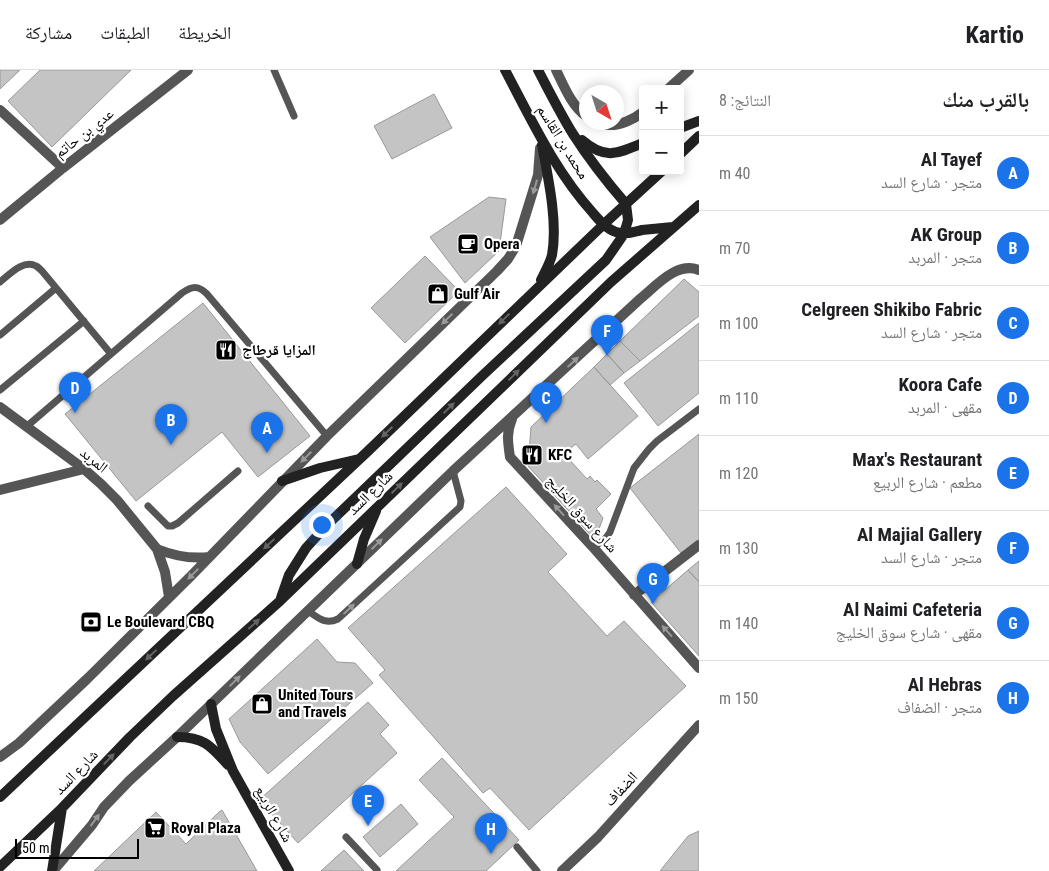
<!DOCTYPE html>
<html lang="ar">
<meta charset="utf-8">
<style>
:root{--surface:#fff;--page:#f6f6f6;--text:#202124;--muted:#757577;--line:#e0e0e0;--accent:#1a73e8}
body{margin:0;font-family:"Roboto Condensed","Noto Naskh Arabic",sans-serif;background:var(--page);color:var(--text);direction:rtl}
.controls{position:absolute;right:15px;top:15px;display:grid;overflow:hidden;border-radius:5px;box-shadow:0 2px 12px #0003}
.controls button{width:45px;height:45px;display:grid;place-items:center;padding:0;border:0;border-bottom:1px solid var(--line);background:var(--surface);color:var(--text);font:25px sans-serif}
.compass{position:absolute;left:579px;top:15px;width:45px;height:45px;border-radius:50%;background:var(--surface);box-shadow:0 2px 12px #0003;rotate:141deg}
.scale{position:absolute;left:15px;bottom:12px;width:124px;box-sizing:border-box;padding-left:5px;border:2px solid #000;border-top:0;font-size:14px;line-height:18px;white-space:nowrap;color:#000;-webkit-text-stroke:4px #fff;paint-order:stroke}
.you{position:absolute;left:321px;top:454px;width:18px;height:18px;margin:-12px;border:4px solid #fff;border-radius:50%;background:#1a73e8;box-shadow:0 0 0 8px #1a73e833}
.badge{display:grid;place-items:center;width:32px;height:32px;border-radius:50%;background:var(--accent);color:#fff;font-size:16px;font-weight:700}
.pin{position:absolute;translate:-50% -41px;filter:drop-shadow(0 1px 2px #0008)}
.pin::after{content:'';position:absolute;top:26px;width:18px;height:15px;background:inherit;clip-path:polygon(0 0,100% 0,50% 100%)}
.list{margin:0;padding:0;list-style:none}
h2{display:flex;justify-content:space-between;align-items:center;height:65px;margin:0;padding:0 20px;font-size:21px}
h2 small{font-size:16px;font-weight:400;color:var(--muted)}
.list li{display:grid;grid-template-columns:32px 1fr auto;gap:15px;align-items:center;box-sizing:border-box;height:75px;padding:0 20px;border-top:1px solid var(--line)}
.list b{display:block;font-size:19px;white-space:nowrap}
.list p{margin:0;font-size:16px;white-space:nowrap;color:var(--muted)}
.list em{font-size:16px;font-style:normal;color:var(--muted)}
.map{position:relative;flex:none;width:699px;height:801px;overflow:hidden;direction:ltr}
header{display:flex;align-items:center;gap:30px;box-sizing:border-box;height:70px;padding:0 25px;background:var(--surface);border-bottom:1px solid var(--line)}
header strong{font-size:24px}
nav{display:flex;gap:28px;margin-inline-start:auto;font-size:18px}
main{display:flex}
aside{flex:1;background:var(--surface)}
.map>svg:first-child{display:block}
.building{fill:#c4c4c4;stroke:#999}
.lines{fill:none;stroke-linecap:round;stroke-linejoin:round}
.lane{stroke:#555;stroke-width:7}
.street{stroke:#555;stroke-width:10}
.secondary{stroke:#222;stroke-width:10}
.oneway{fill:#999}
.oneway2{fill:#646464}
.labels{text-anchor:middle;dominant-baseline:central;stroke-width:4.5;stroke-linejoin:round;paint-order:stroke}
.street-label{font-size:15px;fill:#000;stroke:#fff}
.poi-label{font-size:15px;font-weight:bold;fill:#000;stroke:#fff;text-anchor:start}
</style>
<header>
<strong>Kartio</strong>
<nav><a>الخريطة</a><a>الطبقات</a><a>مشاركة</a></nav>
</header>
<main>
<aside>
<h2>بالقرب منك<small>النتائج: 8</small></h2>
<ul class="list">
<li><span class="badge">A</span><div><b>Al Tayef</b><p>متجر · شارع السد</p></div><em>40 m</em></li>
<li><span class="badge">B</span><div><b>AK Group</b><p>متجر · المربد</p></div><em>70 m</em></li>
<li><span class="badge">C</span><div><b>Celgreen Shikibo Fabric</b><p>متجر · شارع السد</p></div><em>100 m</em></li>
<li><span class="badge">D</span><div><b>Koora Cafe</b><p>مقهى · المربد</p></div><em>110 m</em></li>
<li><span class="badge">E</span><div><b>Max's Restaurant</b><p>مطعم · شارع الربيع</p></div><em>120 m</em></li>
<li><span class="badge">F</span><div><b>Al Majial Gallery</b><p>متجر · شارع السد</p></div><em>130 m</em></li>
<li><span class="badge">G</span><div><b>Al Naimi Cafeteria</b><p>مقهى · شارع سوق الخليج</p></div><em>140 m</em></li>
<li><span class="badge">H</span><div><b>Al Hebras</b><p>متجر · الضفاف</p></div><em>150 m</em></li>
</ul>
</aside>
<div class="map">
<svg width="699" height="801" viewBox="0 0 699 801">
<rect width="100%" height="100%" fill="#fff"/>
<!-- building -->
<path class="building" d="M0 0H20L0 19Z
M40 0H131L52 77 8 31Z
M434 24 452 58 392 89 374 56Z
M489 127 506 129 499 181 465 213 430 167Z
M425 186 459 221 405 273 371 238Z
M684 209 699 222V246L640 291 620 271Z
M203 233 310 366 258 407 222 362 136 431 65 344Z
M699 253V323L658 356 624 313Z
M620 271 640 291 624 303 607 284Z
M607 284 624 303 610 315 594 297Z
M594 297 638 346 588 389 576 374 568 380 571 384 567 387 587 409 590 406 595 412 597 410 611 424 596 439 603 448 595 470 528 396 531 357Z
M699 364V469L681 483 630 418Z
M506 417 567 484 548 502 607 566 624 551 686 616 529 760 490 718 483 723 379 605 385 600 348 558Z
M699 491V512L688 500Z
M688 500 699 512V586L651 532Z
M317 569 337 592 355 593 373 613 268 704 240 672 229 649Z
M368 632 389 655 380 664 397 683 298 773 259 730Z
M442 688 519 770 486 801H396L454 747 419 710Z
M401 734 418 754 380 787 363 767Z
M222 740 257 801H94L156 742 186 774 219 742Z
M699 761V801H660L688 766Z
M344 780 364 801H321Z"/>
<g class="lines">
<!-- lane -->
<path class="lane" d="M274 0 294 46
M0 212C9 205 23 189 36 196 38 197 40 199 42 201L111 284
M0 265 56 218
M0 320 84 251
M26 357 182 223C192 216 198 215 207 224L327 366
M148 436 168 456H172L178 453 238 401
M592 476C601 474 605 470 610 462L634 398 649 379 657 371 699 339
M308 541C319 548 325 555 338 549L460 437 461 431 453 401
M346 767 377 800
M517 777 537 801"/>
<!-- street -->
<path class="street" d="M556 0C564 16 571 35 586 46
M668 19 689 0
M0 40 63 98
M600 52C602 53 605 55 608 55 620 56 634 49 643 42
M0 150 63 98 188 0
M0 337 84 399 101 414 117 430 157 479 165 502 169 527
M512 349C506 363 508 373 510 387L592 476 699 598
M0 420 84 399
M157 479C174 486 190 489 209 487
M634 525 699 475
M0 687 19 673 87 609 191 506 327 366 497 201 508 189 516 176 538 105 540 78
M53 801 92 755 104 737 129 711 177 667 453 401 640 229C656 216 677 191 699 200
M562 801 598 767 699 655"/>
<!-- secondary -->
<path class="secondary" d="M505 0C531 49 555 101 593 143 599 150 606 159 616 162 625 165 633 162 642 160 652 159 662 158 673 157
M538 0C549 21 560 43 573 64 589 89 607 112 626 134
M680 58 699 51
M582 70C605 90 617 84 643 73
M680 84 699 66
M541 210C545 202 550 193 552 185 558 152 548 107 542 75
M282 411 320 398 359 389
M357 494 364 469 376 441
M281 528 289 505 306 478 326 456 483 305 606 190 624 164 628 150 626 134
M211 634 216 659 233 701 289 801
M177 667C204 667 211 676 228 695
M0 727 367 382 604 154 662 101
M0 797 62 738 130 667 173 626 280 531 611 212 699 135
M52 801 62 738"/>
</g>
<!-- one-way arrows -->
<defs><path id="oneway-solid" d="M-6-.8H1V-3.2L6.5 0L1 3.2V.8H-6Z" transform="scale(1.25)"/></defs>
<g class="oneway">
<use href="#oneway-solid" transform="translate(535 117) rotate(106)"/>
<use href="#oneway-solid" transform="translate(447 249) rotate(136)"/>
<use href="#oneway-solid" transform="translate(573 292) rotate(-43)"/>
<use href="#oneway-solid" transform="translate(306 387) rotate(135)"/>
<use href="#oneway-solid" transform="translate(559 440) rotate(-132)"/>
<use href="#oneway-solid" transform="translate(377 474) rotate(-44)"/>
<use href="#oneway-solid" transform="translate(193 504) rotate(135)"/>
<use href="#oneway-solid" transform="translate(349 539) rotate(-43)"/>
<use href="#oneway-solid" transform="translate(667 561) rotate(-132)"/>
<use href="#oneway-solid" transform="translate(235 611) rotate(-44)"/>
<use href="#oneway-solid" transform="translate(95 750) rotate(-54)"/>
</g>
<g class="oneway2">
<use href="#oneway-solid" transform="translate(504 249) rotate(136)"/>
<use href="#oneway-solid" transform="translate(514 305) rotate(-44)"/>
<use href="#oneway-solid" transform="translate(449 338) rotate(-44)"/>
<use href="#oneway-solid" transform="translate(387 362) rotate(136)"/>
<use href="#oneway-solid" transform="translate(397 418) rotate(-44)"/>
<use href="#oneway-solid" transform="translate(269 474) rotate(137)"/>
<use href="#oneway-solid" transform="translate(254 554) rotate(-42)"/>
<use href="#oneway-solid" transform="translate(151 585) rotate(137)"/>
<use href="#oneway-solid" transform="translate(109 689) rotate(-46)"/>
</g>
<!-- icons -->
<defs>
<g id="cafe-square" transform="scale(1.125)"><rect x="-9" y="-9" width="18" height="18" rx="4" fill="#000" stroke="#fff"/><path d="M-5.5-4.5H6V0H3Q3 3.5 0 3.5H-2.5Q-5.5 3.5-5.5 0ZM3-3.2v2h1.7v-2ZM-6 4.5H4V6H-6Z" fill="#fff"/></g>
<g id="shop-square" transform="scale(1.125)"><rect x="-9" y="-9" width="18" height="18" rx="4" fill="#000" stroke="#fff"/><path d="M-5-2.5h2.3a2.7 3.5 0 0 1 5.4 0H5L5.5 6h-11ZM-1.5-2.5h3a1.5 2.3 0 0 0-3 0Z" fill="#fff"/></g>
<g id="restaurant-square" transform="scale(1.125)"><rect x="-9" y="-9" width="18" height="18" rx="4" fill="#000" stroke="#fff"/><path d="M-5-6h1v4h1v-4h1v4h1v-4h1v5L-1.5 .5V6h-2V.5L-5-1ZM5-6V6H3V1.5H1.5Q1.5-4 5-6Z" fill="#fff"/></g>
<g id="bank-square" transform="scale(1.125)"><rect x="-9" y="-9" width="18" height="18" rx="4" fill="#000" stroke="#fff"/><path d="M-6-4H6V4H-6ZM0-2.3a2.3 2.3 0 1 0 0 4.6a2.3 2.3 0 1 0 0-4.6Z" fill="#fff"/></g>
<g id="supermarket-square" transform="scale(1.125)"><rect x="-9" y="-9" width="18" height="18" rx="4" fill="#000" stroke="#fff"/><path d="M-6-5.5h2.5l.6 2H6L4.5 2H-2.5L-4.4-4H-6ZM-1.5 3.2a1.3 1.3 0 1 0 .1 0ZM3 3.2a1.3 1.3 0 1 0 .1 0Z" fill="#fff"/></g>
</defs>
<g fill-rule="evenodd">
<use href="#cafe-square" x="468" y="174"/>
<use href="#shop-square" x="438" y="224"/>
<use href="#restaurant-square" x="226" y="280"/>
<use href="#restaurant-square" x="532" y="385"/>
<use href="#bank-square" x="91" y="552"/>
<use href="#shop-square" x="262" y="634"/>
<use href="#supermarket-square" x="155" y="758"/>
</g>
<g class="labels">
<!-- street labels -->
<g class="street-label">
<text transform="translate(84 63) rotate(-38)">عدي بن حاتم</text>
<text transform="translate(563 72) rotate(58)">محمد بن القاسم</text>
<text transform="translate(94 390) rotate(39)">المربد</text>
<text transform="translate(370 423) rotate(-44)">شارع السد</text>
<text transform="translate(582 444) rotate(48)">شارع سوق الخليج</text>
<text transform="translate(76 702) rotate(-46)">شارع السد</text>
<text transform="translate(621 719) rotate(-47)">الضفاف</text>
<text transform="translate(274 744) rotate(61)">شارع الربيع</text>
</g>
<!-- poi labels -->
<g class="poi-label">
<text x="484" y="174">Opera</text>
<text x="454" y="224">Gulf Air</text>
<text x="242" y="280">المزايا قرطاج</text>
<text x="548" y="385">KFC</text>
<text x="107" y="552">Le Boulevard CBQ</text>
<text x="278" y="625">United Tours<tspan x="278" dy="17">and Travels</tspan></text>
<text x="171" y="758">Royal Plaza</text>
</g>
</g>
</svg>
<div class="controls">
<button>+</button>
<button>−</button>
</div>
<svg class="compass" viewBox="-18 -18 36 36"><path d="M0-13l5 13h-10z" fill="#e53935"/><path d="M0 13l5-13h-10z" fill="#757577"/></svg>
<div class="scale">50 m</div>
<div class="you"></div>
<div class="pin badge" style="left:267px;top:383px">A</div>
<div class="pin badge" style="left:171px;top:375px">B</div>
<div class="pin badge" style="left:546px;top:353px">C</div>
<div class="pin badge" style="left:75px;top:343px">D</div>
<div class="pin badge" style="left:368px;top:756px">E</div>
<div class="pin badge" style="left:607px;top:286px">F</div>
<div class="pin badge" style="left:653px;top:534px">G</div>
<div class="pin badge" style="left:491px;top:784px">H</div>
</div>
</main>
